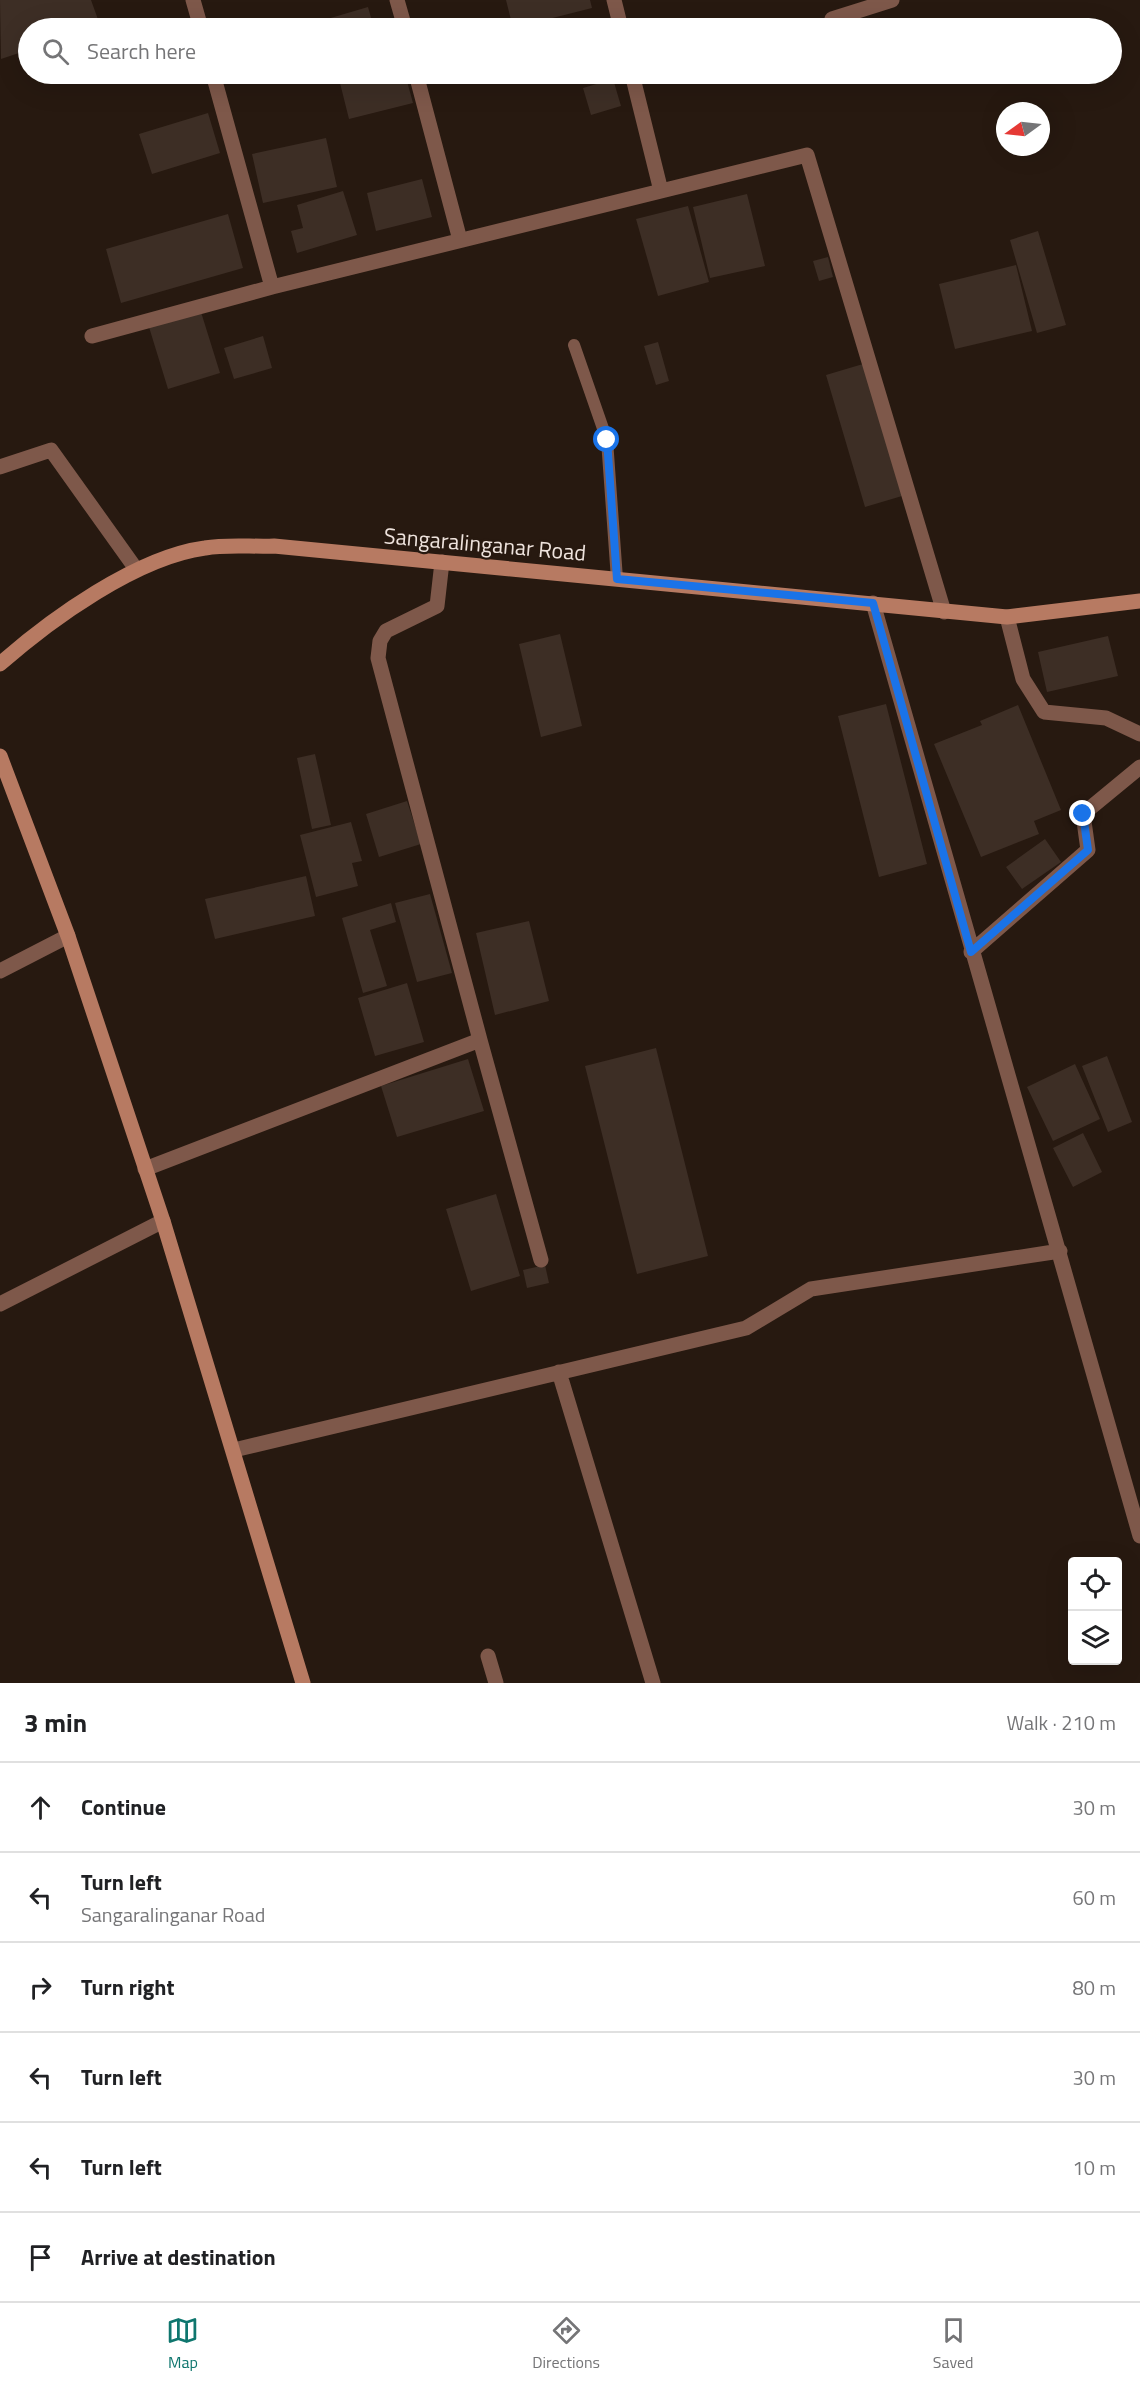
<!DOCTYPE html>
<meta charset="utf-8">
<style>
:root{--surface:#fff;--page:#f6f6f6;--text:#202124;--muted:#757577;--line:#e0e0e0;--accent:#0f766e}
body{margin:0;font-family:"Titillium Web",sans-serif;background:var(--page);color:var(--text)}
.controls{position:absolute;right:18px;bottom:18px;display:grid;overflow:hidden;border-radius:6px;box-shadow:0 6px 24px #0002}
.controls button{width:54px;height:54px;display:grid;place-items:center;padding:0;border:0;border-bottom:2px solid var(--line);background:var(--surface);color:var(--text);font:30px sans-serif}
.compass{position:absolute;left:996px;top:102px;width:54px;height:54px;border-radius:50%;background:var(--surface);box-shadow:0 6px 24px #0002;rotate:255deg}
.stop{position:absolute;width:18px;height:18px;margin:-14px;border:4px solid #1a73e8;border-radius:50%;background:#fff}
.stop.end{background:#1a73e8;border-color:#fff;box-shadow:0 2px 6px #0008}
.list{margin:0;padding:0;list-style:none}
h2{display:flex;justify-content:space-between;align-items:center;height:78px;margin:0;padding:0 24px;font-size:26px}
h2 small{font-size:20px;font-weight:400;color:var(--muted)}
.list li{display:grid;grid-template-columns:39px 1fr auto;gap:18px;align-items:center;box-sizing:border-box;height:90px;padding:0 24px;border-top:2px solid var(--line)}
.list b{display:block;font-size:22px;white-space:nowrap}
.list p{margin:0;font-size:20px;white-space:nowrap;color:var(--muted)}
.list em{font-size:20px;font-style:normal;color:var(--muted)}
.icon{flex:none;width:33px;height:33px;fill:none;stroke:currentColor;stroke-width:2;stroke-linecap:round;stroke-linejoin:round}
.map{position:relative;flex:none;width:1140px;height:1683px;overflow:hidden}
.search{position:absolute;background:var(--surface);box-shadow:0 6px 24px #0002;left:18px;right:18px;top:18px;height:66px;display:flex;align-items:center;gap:15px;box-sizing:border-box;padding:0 21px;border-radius:33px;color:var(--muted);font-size:22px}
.sheet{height:618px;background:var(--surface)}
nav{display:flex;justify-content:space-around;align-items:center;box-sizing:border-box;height:84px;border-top:2px solid var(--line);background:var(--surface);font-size:16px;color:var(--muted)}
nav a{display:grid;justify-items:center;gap:3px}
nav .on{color:var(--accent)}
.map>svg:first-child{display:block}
.building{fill:#3d2e25}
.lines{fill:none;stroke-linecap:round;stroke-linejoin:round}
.lane{stroke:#7e584a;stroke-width:12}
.street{stroke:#7e584a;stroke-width:15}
.secondary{stroke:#b77a62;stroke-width:15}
.route{stroke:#1a73e8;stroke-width:8}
.labels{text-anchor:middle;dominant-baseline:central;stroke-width:4.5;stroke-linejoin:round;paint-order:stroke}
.street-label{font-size:22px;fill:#eee3dd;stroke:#271910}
</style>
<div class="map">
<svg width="1140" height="1683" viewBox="0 0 1140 1683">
<rect width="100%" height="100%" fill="#271910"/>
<!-- building -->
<path class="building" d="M0 0H91L100 25 90 28H28V50L1 59Z
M506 0H590L592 8 513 28Z
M368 7 374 28H319L317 22Z
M587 19 589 28H554Z
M360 74H405L413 103 349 119 339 79Z
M613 79 621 106 591 115 583 88Z
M208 113 220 153 152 174 139 134Z
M326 138 337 187 263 203 252 154Z
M422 179 432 217 376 231 367 193Z
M343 191 357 235 297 253 291 231 303 228 297 205Z
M747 194 765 266 710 278 693 207Z
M688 206 709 282 658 296 636 219Z
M228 214 243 268 121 303 106 249Z
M1038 231 1066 325 1037 333 1010 240Z
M828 257 833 277 819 281 813 261Z
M1016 265 1032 331 955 349 939 284Z
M201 312 220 373 168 389 149 327Z
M263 336 272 368 234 379 224 348Z
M658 342 669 381 656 385 644 346Z
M863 364 902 496 865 507 826 375Z
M560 634 582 726 541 737 519 644Z
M1108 636 1118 676 1047 692 1038 652Z
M886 704 927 864 879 877 838 716Z
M1018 705 1061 810 1034 821 1039 834 981 857 934 744 982 725 980 721Z
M315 754 331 825 312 829 297 758Z
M407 801 421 844 379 857 366 814Z
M351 822 362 861 352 863 358 886 316 897 300 835Z
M1045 839 1061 862 1022 889 1006 867Z
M306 876 315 916 215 939 205 899Z
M430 894 452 973 417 982 395 903Z
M391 903 396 922 370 930 387 986 363 993 342 918Z
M529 921 549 1001 495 1015 476 933Z
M407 983 424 1042 375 1056 358 998Z
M656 1048 708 1256 637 1274 585 1066Z
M1107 1056 1132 1122 1108 1132 1082 1066Z
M468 1059 484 1111 397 1137 381 1086Z
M1075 1064 1100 1119 1053 1141 1027 1087Z
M1083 1133 1102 1172 1073 1187 1053 1148Z
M496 1194 520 1276 471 1291 446 1209Z
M545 1265 549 1283 527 1288 523 1270Z"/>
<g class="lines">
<!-- lane -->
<path class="lane" d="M574 345 607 440 617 579"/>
<!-- street -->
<path class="street" d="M193 0 201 28
M397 0 405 28
M614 0 621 28
M832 19 892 0
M213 74 272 287 807 155 944 612
M416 74 460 240
M632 74 661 191
M92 336 272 287
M0 467 51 450 136 569
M873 603 1140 1536
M1007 617 1023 679 1044 712 1106 718 1140 734
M971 952 1088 850 1083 814 1140 767
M0 971 68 936
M480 1040 541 1260
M145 1169 480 1040 378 658 380 641 386 631 437 606 442 562
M0 1304 163 1221
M559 1372 653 1683
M234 1450 746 1328 811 1289 1060 1251
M488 1656 496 1683"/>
<!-- secondary -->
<path class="secondary" d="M0 664C51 619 137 557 205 548 227 544 252 547 274 546L1007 617 1140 601
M0 756 68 936 163 1221 303 1683"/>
</g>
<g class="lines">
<!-- route -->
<path class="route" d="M607 440 617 579 873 603 971 952 1088 850 1083 814"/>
</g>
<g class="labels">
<!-- street labels -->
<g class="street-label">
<text transform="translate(485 544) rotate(5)">Sangaralinganar Road</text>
</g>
</g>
</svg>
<div class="controls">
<button><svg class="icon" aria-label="locate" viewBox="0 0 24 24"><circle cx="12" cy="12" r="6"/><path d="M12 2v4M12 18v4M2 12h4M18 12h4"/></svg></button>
<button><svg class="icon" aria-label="layers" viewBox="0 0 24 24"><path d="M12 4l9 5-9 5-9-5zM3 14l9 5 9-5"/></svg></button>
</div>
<svg class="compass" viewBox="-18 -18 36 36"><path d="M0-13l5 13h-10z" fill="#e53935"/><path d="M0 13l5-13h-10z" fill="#757577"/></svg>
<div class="stop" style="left:607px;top:440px"></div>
<div class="stop end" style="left:1083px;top:814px"></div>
<div class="search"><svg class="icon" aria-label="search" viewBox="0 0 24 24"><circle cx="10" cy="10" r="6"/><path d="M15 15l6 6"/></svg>Search here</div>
</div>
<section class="sheet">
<h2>3 min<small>Walk · 210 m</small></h2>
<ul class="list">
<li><svg class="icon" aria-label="ahead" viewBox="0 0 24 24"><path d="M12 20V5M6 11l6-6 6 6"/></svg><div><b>Continue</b></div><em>30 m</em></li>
<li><svg class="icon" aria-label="left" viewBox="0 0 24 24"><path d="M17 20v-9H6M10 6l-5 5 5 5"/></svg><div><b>Turn left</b><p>Sangaralinganar Road</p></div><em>60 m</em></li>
<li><svg class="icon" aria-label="right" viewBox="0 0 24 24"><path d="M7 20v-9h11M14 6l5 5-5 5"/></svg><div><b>Turn right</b></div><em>80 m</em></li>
<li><svg class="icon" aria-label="left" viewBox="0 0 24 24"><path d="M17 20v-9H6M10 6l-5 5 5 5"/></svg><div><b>Turn left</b></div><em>30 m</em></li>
<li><svg class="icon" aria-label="left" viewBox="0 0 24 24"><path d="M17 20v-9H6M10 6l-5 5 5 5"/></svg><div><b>Turn left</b></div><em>10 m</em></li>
<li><svg class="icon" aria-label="arrive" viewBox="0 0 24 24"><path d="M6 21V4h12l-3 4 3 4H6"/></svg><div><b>Arrive at destination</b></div></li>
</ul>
</section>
<nav>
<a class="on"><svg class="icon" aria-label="map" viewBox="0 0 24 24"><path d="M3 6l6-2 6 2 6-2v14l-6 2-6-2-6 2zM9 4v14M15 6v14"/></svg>Map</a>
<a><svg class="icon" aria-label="directions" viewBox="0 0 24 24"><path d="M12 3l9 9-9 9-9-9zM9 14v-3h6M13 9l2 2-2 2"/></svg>Directions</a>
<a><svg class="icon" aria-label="saved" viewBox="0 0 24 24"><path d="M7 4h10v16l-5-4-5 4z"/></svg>Saved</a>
</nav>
